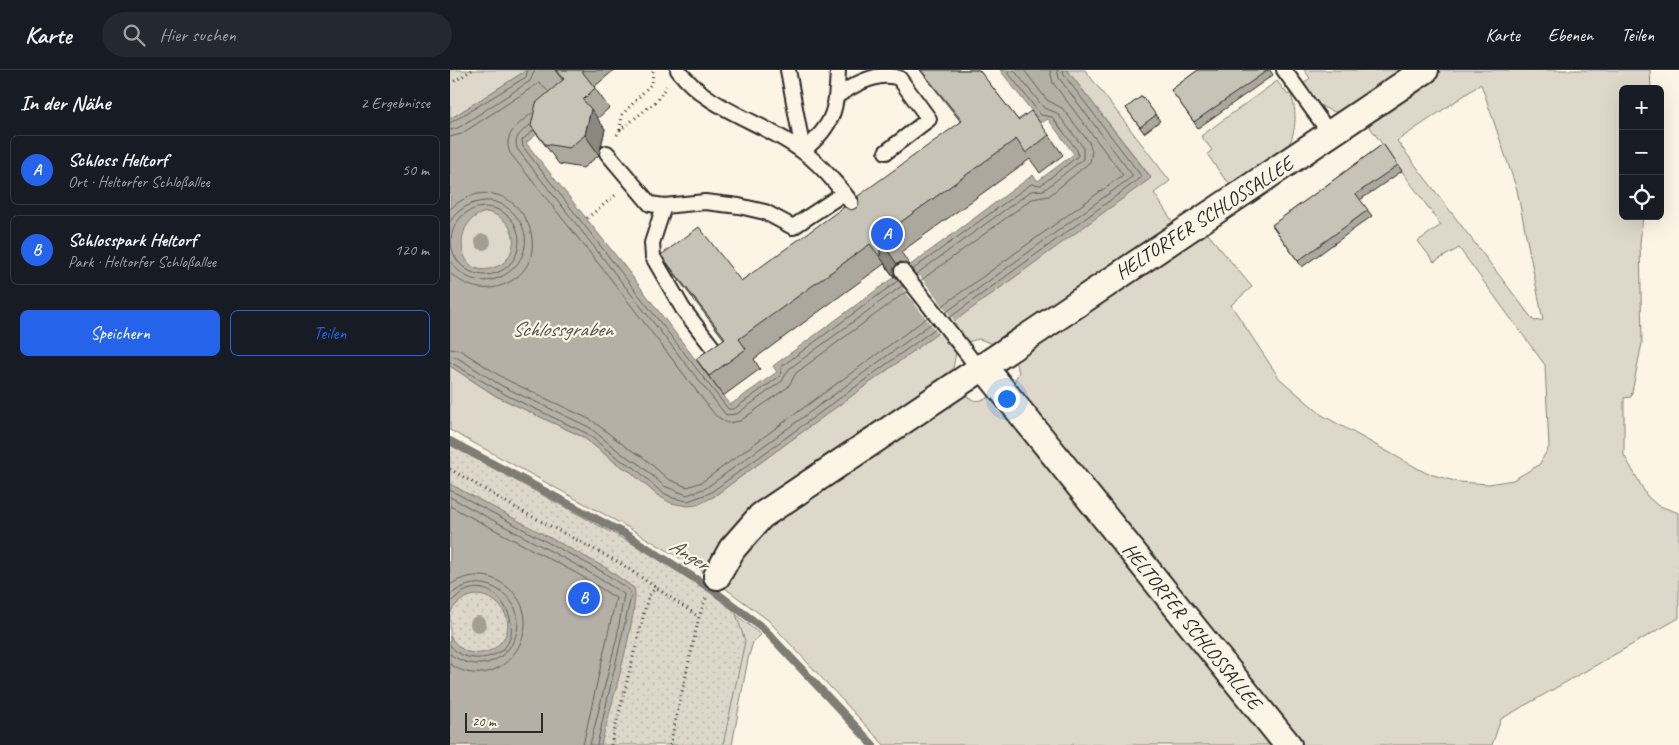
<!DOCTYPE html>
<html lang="de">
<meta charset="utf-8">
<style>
:root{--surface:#171b24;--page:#242831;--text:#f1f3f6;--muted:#9ea1a6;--line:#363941;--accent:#2563eb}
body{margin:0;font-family:Caveat,sans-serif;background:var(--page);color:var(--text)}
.controls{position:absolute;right:15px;top:15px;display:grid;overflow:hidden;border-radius:8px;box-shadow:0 5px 20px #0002}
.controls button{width:45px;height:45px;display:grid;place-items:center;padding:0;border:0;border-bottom:1px solid var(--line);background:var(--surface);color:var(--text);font:25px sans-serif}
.scale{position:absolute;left:15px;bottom:12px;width:78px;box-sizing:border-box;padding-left:5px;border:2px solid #2b2b2b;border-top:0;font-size:14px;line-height:18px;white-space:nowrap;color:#2b2b2b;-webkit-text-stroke:4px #fcf5e5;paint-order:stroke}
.you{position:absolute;left:556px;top:328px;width:18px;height:18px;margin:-12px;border:4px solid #fff;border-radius:50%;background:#1a73e8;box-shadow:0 0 0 8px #1a73e833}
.badge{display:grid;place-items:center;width:32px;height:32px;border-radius:50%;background:var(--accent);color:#fff;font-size:16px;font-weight:700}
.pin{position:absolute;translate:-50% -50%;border:2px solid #fff;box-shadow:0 1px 5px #0006}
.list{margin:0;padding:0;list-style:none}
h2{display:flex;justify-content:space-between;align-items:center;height:65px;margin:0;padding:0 20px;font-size:21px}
h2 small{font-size:16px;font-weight:400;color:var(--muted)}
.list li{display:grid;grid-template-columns:32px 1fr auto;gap:15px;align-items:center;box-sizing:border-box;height:70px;margin:0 10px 10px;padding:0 10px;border:1px solid var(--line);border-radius:8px}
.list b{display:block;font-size:19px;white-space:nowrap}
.list p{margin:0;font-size:16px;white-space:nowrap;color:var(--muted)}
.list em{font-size:16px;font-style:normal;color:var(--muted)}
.actions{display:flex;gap:10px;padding:15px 20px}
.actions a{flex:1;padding:11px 0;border:1px solid var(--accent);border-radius:8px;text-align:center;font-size:18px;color:var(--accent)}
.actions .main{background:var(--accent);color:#fff}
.icon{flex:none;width:28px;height:28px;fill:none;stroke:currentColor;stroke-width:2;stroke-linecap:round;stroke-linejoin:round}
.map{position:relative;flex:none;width:1229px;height:675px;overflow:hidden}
header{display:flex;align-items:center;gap:30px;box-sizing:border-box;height:70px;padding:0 25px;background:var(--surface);border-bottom:1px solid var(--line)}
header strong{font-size:24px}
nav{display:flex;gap:28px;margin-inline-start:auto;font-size:18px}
.search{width:350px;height:45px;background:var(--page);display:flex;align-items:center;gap:12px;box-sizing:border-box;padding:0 18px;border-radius:28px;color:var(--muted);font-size:19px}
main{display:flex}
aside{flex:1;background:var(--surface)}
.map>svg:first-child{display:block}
.green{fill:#ded8ca;stroke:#84827a;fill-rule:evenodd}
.park{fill:url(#park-dots);stroke:#84827a}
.water{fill:#b4b0a5;stroke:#7d7b74;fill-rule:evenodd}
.pier{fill:#fcf5e5}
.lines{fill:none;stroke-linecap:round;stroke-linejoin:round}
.shore{stroke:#62605c;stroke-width:1}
.stream{stroke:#7d7b74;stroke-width:8}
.lane-casing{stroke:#2b2b2b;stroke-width:18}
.street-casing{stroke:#2b2b2b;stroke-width:30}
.path{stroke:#2b2b2b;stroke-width:3;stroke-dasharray:1 4;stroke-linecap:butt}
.lane{stroke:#fcf5e5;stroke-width:14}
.street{stroke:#fcf5e5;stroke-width:26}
.tree{fill:#a29e95}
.wall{fill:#aca89d;stroke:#2b2b2b}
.shaded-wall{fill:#8c8880;stroke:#2b2b2b}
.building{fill:#c8c3b7;stroke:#2b2b2b}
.labels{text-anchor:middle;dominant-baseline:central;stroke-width:4.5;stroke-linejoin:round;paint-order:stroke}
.street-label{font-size:20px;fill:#2b2b2b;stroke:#fcf5e5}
.water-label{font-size:21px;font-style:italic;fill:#545350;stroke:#fcf5e5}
</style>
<header>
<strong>Karte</strong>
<div class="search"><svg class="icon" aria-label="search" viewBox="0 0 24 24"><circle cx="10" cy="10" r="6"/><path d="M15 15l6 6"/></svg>Hier suchen</div>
<nav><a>Karte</a><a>Ebenen</a><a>Teilen</a></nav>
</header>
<main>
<aside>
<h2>In der Nähe<small>2 Ergebnisse</small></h2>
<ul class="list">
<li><span class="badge">A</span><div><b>Schloss Heltorf</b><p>Ort · Heltorfer Schloßallee</p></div><em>50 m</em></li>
<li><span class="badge">B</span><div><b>Schlosspark Heltorf</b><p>Park · Heltorfer Schloßallee</p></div><em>120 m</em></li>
</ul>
<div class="actions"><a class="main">Speichern</a><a>Teilen</a></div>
</aside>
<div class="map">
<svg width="1229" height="675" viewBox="0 0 1229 675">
<defs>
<pattern id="park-dots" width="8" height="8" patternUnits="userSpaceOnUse" patternTransform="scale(1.25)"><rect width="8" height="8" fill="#ded8ca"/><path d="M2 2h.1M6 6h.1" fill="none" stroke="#bfbaae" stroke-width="1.8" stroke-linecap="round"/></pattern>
</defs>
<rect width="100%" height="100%" fill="#fcf5e5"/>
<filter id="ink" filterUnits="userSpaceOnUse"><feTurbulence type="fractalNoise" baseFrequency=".02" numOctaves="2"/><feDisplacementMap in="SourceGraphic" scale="10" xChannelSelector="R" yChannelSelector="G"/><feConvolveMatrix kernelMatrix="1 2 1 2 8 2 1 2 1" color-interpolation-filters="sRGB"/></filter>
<g filter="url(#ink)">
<!-- green -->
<path class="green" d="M0 0H77L0 49Z
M617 0H635L720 111 704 123 726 157 544 274 529 269 517 272 511 260 495 272 506 282 503 299 505 306 257 504 179 458 0 360V296L46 326 133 367 166 393 181 402 207 425 263 427 701 107Z
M854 0H955L892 43C873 41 861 30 853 14L860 8Z
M985 0H1200L1201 19H1173V146H1193L1190 173 1192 273 1181 327 1174 328V385L1197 426 1207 435 1229 443V548L1051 649 1042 675H846L561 318 569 302 563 287 753 158 802 217 781 235 829 308 872 345 976 403 1008 412 1039 414 1063 410 1089 395 1099 377 1095 295 1009 178 984 192 968 171 991 155 914 49ZM1031 14 1067 120 1093 250 1084 251 947 71Z
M827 11 838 25 840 23C848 40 847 68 833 83 820 96 800 106 784 117L774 108 757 84 762 80 751 66Z
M6 171a29 29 0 1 1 58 0a29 29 0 1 1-58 0Z
M511 321C525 335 529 331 546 325L830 675H434L318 550 272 516 293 472Z
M266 528 311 565 303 572 298 589 282 675H224Z"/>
<!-- park -->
<path class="park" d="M0 375 205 486 284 538 295 571 273 675H0Z"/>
<!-- water -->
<path class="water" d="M77 0H105L128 30 76 73 175 197 280 335 327 302 323 296 583 105 588 111 624 84 598 49 591 53 550 0H617L701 108 263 427 247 435 238 436 221 433 207 425 181 402 166 393 133 367 46 326 0 296V49ZM37 142C59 147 71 167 58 188 55 193 49 196 43 198 6 211 0 148 37 142Z
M0 414 156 498 184 518C191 535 157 650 151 675H0V566C8 578 17 585 31 583 40 582 46 578 51 572 76 543 25 501 0 543Z"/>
<!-- pier -->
<path class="pier" d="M470 206 506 253 489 265 453 219Z"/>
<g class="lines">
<!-- shore -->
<path class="shore" d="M82 43C69 54 52 64 60 83L160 208 265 345 277 353 290 351 338 317 346 303 457 221
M0 53 76 7 78 0
M80 55C71 62 62 68 68 80L276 345 287 344 332 311 339 299 453 215
M0 60 8 58 80 11 85 0
M83 61 72 70 73 77 278 339H284L330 306 332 296 449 210
M0 67 11 64 89 13 98 21
M1 171a34 34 0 1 1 68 0a34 34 0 1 1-68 0Z
M0 139C62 83 121 192 50 216 31 222 15 216 0 203
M0 152C7 139 21 132 35 131 46 130 58 136 65 145 102 188 31 241 0 190
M462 200 581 114 591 115 628 86 627 80 602 47 591 45 556 0
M465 205 581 121 594 120 633 89V77L607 43 594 38 564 0
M470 211 582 129 599 126 640 92 642 81 639 72 612 38 597 30 574 0
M491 237 673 105 603 13 600 0
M495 243 683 106 609 8 607 0
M499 248 692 107 614 5 613 0
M0 279 10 280 55 309 143 351 176 377 193 387 218 409 237 417 252 412 478 247
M0 286 8 288 52 316 139 357 172 384 188 393 214 416 237 425 256 418 482 253
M0 292 58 326 136 363 169 389 185 398 210 421 223 428 238 431 260 423 486 258
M0 420 153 502 179 520 181 526 147 675
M0 427 132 498 174 524 167 567 140 675
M0 436 128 504 166 528 133 675
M0 515C12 506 31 503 44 509 112 540 55 633 0 594
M0 525C12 515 28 510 43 517 98 543 52 622 0 584
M0 533C45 481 95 582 31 588 19 589 7 585 0 575"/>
<!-- stream -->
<path class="stream" d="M0 371 175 464 260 518 313 558 423 675"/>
<!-- lane casing -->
<g class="lane-casing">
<path id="lane" d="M228 0C259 41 313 51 352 81 376 98 398 128 415 151
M338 0 353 81
M834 0 881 65
M387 26C403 15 429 0 449 8L479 49 436 82
M353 81C385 54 386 40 388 0
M157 83 200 134 214 136 255 132 289 136 315 142 343 157 394 123
M214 136 202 173 203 187 233 239 270 287
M452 201 529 299"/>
</g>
<!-- street casing -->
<g class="street-casing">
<path id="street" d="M533 296 838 675
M267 506 282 479 311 446 975 0"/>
</g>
<!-- path -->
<path class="path" d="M0 14 22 0
M170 60 172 45 202 13 203 0
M167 65 170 60 208 30 216 16
M137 148 167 124
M0 399 66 438 170 493 249 547
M161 675 198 527 205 518
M220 675 249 547 256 528"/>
<!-- lane -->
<use href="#lane" class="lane"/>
<!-- street -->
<use href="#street" class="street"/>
</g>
<!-- trees -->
<g class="tree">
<circle cx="33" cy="172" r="8"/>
<circle cx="28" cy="554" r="8"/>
</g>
<!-- wall -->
<path class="wall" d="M105 0H164L144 17 159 38 147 49 155 59 149 85 133 98 109 94 81 56 113 10Z
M470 0H529L568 50 599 65 613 85 590 103 580 89 451 182 460 195 451 192 447 194 444 198V207L434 194 304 289 310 299 273 326 246 289 274 269 225 205 211 185 291 211 402 140 406 138 511 52Z
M748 0H820L823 5 748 58 721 20Z
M692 26 710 51 694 63 676 38Z
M933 74 952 101 910 130 922 146 852 197 822 155Z"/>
<!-- shaded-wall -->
<path class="shaded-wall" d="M141 39 155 59 149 85 135 65Z
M433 174 447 194 444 198V207L430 187V178Z"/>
<!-- building -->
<path class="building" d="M107 0H131L145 18 133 30 141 39 135 65 119 78 95 74 81 56 86 33 114 9Z
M471 0H529L568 50 581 41 599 65 576 83 566 69 437 162 446 175 437 172 433 174 430 178V187L420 174 289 269 296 279 259 306 246 289 275 268 211 185 249 157 291 211 394 137 402 140 406 138 409 134 408 126 512 51Z
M748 0H818L744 52 721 20Z
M692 26 706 45 690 57 676 38Z
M933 74 948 95 906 124 918 140 848 191 822 155Z"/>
</g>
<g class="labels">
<!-- street labels -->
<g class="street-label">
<text transform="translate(754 148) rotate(-33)">HELTORFER SCHLOSSALLEE</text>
<text transform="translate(742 556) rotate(51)">HELTORFER SCHLOSSALLEE</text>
</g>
<!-- water labels -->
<g class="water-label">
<text x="112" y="259">Schlossgraben</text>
<text transform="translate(239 484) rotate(32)">Anger</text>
</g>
</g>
</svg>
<div class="controls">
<button>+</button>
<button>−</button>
<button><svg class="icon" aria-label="locate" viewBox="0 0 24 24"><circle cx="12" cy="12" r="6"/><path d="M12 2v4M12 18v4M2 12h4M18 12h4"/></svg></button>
</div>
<div class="scale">20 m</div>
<div class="you"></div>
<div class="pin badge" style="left:437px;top:164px">A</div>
<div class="pin badge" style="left:134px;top:528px">B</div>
</div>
</main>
